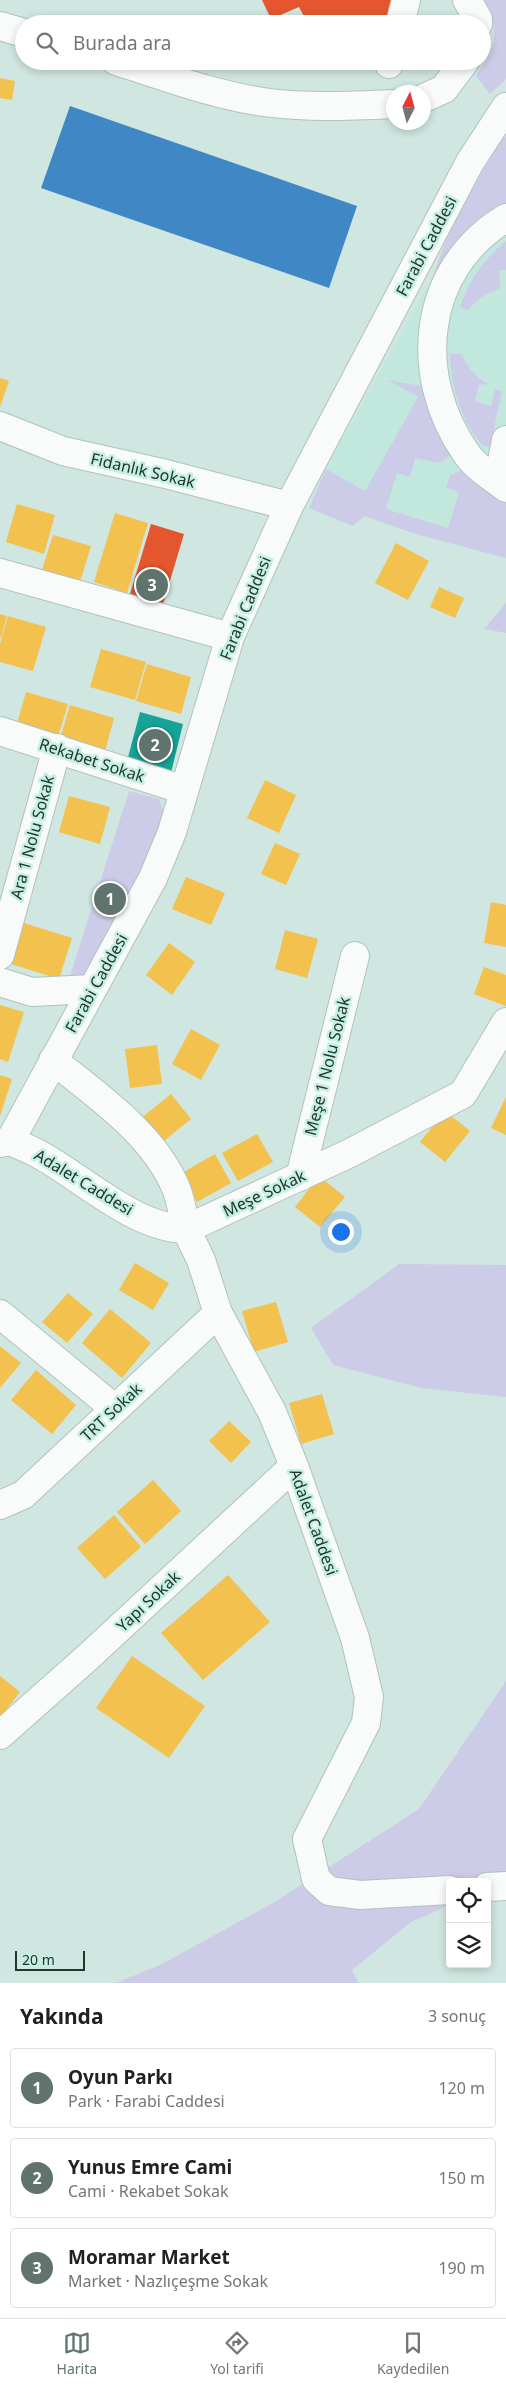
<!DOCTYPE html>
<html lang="tr">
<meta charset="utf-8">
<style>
:root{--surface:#fff;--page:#f6f6f6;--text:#202124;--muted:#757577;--line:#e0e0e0;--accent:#60736e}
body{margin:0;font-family:"Noto Sans",sans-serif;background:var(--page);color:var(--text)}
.controls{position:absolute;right:15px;bottom:15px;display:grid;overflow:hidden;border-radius:5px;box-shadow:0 2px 8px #0003}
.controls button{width:45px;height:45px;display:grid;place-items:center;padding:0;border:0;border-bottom:1px solid var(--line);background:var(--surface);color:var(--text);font:25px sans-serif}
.compass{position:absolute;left:386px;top:85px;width:45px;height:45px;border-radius:50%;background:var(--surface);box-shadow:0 2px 8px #0003;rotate:6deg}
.scale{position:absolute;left:15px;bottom:12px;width:70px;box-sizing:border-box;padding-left:5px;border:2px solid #243530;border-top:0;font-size:14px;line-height:18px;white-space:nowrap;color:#243530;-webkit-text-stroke:4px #c6f0e4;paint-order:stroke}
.you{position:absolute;left:340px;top:1231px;width:18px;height:18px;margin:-12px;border:4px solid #fff;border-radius:50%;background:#1a73e8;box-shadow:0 0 0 8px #1a73e833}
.badge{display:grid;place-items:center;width:32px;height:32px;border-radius:50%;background:var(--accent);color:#fff;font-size:16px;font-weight:700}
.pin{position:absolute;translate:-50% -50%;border:2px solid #fff;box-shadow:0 1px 5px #0006}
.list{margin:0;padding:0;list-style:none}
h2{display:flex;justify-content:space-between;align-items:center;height:65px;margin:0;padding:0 20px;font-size:21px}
h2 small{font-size:16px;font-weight:400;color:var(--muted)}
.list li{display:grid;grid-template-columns:32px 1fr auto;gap:15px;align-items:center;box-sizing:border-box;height:80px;margin:0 10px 10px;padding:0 10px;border:1px solid var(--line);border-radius:5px}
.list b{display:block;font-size:19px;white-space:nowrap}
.list p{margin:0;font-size:16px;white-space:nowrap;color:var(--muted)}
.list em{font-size:16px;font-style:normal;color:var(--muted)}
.icon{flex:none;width:28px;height:28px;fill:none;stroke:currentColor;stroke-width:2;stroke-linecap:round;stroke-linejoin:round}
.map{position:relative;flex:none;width:506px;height:1983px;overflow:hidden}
.search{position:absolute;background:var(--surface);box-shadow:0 2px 8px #0003;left:15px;right:15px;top:15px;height:55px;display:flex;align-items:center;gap:12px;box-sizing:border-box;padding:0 18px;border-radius:28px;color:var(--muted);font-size:19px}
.sheet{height:335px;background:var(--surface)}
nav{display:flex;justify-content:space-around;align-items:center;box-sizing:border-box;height:70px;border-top:1px solid var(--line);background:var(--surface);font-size:14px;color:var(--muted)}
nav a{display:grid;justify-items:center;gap:2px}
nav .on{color:var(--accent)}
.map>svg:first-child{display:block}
.built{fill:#c2e8de}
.green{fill:#cdcce8}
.homes{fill:#f2c14e}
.shops{fill:#e4572e}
.schools{fill:#3f88c5}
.public{fill:#17a398}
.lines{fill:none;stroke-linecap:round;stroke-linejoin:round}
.minor-casing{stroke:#b0c2bd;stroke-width:30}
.minor{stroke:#f8fbfa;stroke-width:28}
.labels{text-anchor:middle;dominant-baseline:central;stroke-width:5;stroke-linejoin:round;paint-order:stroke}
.street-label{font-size:16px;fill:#243530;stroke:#c6f0e4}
</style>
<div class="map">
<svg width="506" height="1983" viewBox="0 0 506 1983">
<rect width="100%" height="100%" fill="#d0e6e0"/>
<!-- built -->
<path class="built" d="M506 136V558L416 534 364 516 353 526 309 508 322 476 436 271 449 231 497 146Z"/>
<!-- green -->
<path class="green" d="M480 0H506V79L490 94 476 76C495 45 504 32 480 0Z
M506 136V203C469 228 461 238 439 277L433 276 449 231 497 146Z
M506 241V270H499L500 288C487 294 477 298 469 310L460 308C467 282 485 258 506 241Z
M450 354H462C468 368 475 376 488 384L479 385 475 401 491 406 495 389 502 391 490 447 483 446C461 420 451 388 450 354Z
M387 380 421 386 432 420 454 454 439 463 415 458 410 477 397 473 386 509 448 528 459 492 446 488 450 475 464 469 483 487 506 502V558L416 534 364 516 353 526 309 508 326 469 365 491 418 397Z
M506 603V633L484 629Z
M129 791 159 799 166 819 87 981 69 979Z
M399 1264 506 1265V1397L422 1388 333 1365 311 1328Z
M506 1681V1880L450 1882V1905L411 1922 352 1970 358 1983H116L162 1964 273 1903 419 1809Z"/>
<!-- homes -->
<path class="homes" d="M0 78 15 81 12 100 0 98Z
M0 378 9 381 0 407Z
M17 504 55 515 44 554 6 542Z
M115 513 148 523 127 593 94 582Z
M53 535 91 546 79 585 41 573Z
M396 543 429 561 408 600 375 583Z
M439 587 464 598 455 618 430 607Z
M0 614 7 616 1 638H0Z
M8 616 46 627 33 671 0 662V644Z
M101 649 146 662 135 700 90 687Z
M147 664 191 677 181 714 136 701Z
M26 692 68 704 58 737 17 724Z
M70 705 114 718 104 755 59 742Z
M265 780 296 795 279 833 247 818Z
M69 796 110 807 100 844 59 832Z
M275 843 300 854 286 885 261 874Z
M186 877 225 893 211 925 172 909Z
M491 902 506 905V947L484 943Z
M24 923 72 938 59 979 11 964Z
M285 930 318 939 307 978 275 969Z
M169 943 195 962 172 995 146 975Z
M484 967 506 975V1006L474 994Z
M0 1005 24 1012 8 1062 0 1059Z
M191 1029 220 1045 201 1080 172 1064Z
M157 1045 162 1084 130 1088 125 1049Z
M0 1075 12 1079 0 1116Z
M171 1094 191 1119 160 1144 140 1119Z
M506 1097V1135L491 1128Z
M445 1111 470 1131 445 1162 420 1142Z
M257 1134 273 1162 238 1181 222 1153Z
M215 1154 231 1183 197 1202 180 1174Z
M319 1176 345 1197 320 1227 295 1207Z
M135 1263 169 1283 153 1310 119 1290Z
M68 1293 93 1314 67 1343 42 1322Z
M276 1302 288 1342 254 1352 242 1311Z
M110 1309 151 1343 122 1378 82 1343Z
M0 1346 21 1363 0 1388Z
M36 1370 76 1405 52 1434 11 1400Z
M322 1394 334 1434 301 1444 289 1403Z
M229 1421 251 1442 231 1463 209 1441Z
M153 1480 181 1511 145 1544 117 1512Z
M114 1515 141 1547 105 1579 77 1548Z
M228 1575 270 1622 203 1680 161 1633Z
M132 1656 205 1706 169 1758 96 1708Z
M0 1676 20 1692 0 1718Z"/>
<!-- shops -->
<path class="shops" d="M262 0H399L390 24H326L323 18 308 24 299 7 271 19Z
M352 61H373L370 68Z
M151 524 184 534 163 604 130 594Z"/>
<!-- schools -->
<path class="schools" d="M70 106 357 206 329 288 41 188Z"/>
<!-- public -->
<path class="public" d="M140 712 183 724 170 777 126 765Z"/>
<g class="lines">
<!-- minor casing -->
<g class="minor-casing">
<path id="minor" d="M467 0 478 19V24
M400 24 406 0
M0 26 24 33
M116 61C164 76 214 95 263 102 306 108 351 106 394 104
M389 64V61
M424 98 444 89 465 61
M506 218C421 269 412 376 466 453 476 468 492 477 506 488
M0 426 63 451 166 474 289 506
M498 482 506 440
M0 573 230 637
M0 731 184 790
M0 955 57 748
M0 982 32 992 92 989
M53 1060C97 1096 153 1133 176 1188 181 1200 183 1216 186 1229L348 1154 463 1094 506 1022
M10 1141C21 1146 32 1150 42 1156 85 1180 135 1228 186 1229L201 1260 218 1313 272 1412 294 1466 355 1638 369 1697 366 1723 307 1839 316 1879 329 1891 360 1895 450 1890
M0 1143 10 1141 153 878 172 832 230 637 289 506 470 162 506 107
M300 1177 355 956
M0 1314 114 1408
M0 1505 23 1495 218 1313
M0 1735 88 1657 294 1466
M487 1887 506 1886"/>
</g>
<!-- minor -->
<use href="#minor" class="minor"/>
</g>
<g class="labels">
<!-- street labels -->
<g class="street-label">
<text transform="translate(426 246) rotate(-62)">Farabi Caddesi</text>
<text transform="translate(143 470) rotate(13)">Fidanlık Sokak</text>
<text transform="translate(245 608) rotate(-68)">Farabi Caddesi</text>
<text transform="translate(92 760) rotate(18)">Rekabet Sokak</text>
<text transform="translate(32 837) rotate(-75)">Ara 1 Nolu Sokak</text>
<text transform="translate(96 983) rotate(-61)">Farabi Caddesi</text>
<text transform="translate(327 1066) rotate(-76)">Meşe 1 Nolu Sokak</text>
<text transform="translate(84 1182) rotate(31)">Adalet Caddesi</text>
<text transform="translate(264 1193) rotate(-25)">Meşe Sokak</text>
<text transform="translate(111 1412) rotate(-43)">TRT Sokak</text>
<text transform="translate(314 1522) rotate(70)">Adalet Caddesi</text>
<text transform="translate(148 1601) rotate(-43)">Yapı Sokak</text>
</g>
</g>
</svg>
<div class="controls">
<button><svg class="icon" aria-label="locate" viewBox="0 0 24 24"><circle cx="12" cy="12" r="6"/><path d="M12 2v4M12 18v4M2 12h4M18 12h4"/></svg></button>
<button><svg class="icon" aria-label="layers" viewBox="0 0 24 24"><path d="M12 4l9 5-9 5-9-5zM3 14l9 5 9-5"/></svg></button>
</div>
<svg class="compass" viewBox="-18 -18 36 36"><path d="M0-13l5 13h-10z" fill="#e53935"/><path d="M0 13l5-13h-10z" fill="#757577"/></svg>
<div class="scale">20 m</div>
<div class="you"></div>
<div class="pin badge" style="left:110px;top:899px">1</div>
<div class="pin badge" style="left:155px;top:745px">2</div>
<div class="pin badge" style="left:152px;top:585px">3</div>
<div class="search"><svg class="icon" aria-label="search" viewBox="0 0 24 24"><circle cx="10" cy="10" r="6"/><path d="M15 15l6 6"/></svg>Burada ara</div>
</div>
<section class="sheet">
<h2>Yakında<small>3 sonuç</small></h2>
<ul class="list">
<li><span class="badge">1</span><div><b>Oyun Parkı</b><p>Park · Farabi Caddesi</p></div><em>120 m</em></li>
<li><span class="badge">2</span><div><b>Yunus Emre Cami</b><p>Cami · Rekabet Sokak</p></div><em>150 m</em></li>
<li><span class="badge">3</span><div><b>Moramar Market</b><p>Market · Nazlıçeşme Sokak</p></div><em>190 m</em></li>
</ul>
</section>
<nav>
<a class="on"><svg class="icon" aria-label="map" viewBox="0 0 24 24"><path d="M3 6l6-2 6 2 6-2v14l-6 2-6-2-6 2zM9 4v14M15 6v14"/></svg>Harita</a>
<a><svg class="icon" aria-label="directions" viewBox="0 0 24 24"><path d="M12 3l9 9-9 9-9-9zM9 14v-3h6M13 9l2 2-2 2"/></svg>Yol tarifi</a>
<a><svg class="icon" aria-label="saved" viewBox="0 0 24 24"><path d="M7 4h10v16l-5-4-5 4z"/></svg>Kaydedilen</a>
</nav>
